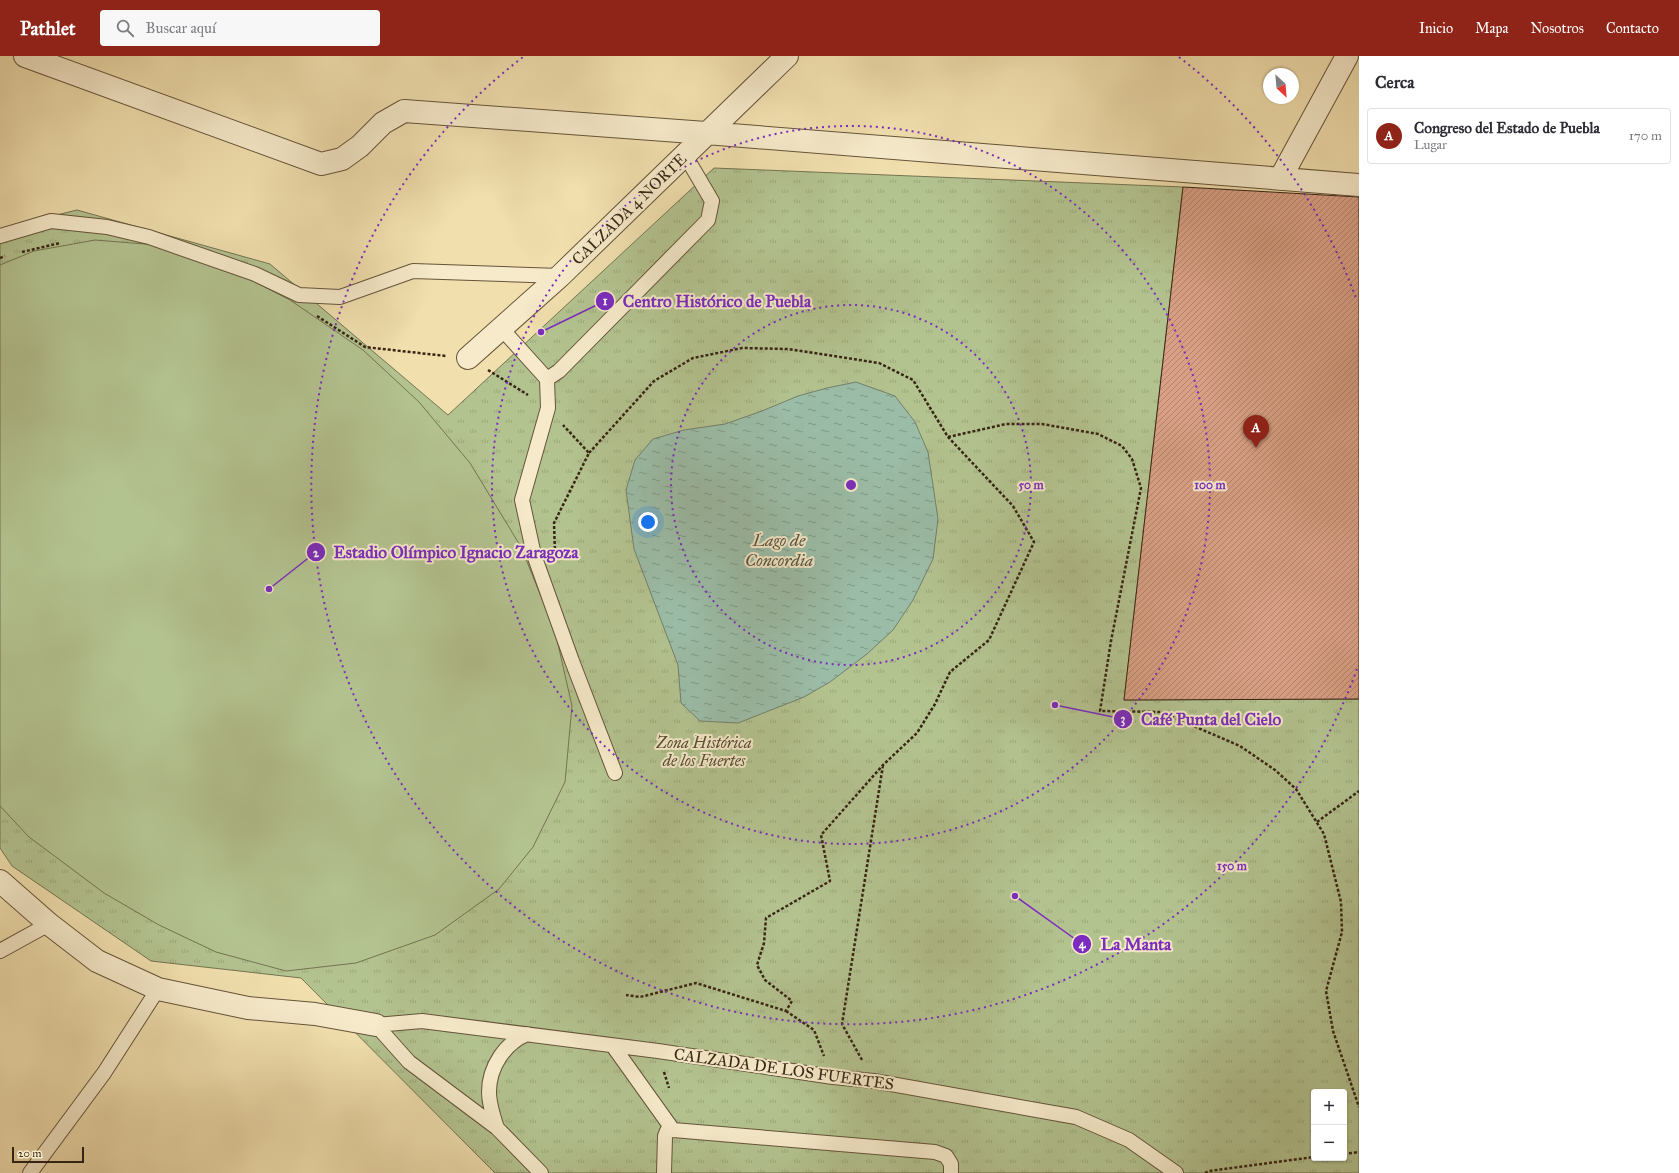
<!DOCTYPE html>
<html lang="es">
<meta charset="utf-8">
<style>
:root{--surface:#fff;--page:#f7f7f7;--text:#2b2b33;--muted:#7c7c81;--line:#e1e1e2;--accent:#8f2418}
body{margin:0;font-family:"IM FELL Great Primer",serif;background:var(--page);color:var(--text)}
.controls{position:absolute;right:12px;bottom:12px;display:grid;overflow:hidden;border-radius:4px;box-shadow:0 1px 3px #0004}
.controls button{width:36px;height:36px;display:grid;place-items:center;padding:0;border:0;border-bottom:1px solid var(--line);background:var(--surface);color:var(--text);font:20px sans-serif}
.compass{position:absolute;left:1263px;top:12px;width:36px;height:36px;border-radius:50%;background:var(--surface);box-shadow:0 1px 3px #0004;rotate:154deg}
.scale{position:absolute;left:12px;bottom:10px;width:72px;box-sizing:border-box;padding-left:4px;border:2px solid #372513;border-top:0;font-size:11px;line-height:14px;white-space:nowrap;color:#372513;-webkit-text-stroke:3px #f6eaca;paint-order:stroke}
.you{position:absolute;left:648px;top:466px;width:14px;height:14px;margin:-10px;border:3px solid #fff;border-radius:50%;background:#1a73e8;box-shadow:0 0 0 6px #1a73e833}
.badge{display:grid;place-items:center;width:26px;height:26px;border-radius:50%;background:var(--accent);color:#fff;font-size:13px;font-weight:700}
.pin{position:absolute;translate:-50% -33px;filter:drop-shadow(0 1px 2px #0008)}
.pin::after{content:'';position:absolute;top:21px;width:14px;height:12px;background:inherit;clip-path:polygon(0 0,100% 0,50% 100%)}
.list{margin:0;padding:0;list-style:none}
h2{display:flex;justify-content:space-between;align-items:center;height:52px;margin:0;padding:0 16px;font-size:17px}
h2 small{font-size:13px;font-weight:400;color:var(--muted)}
.list li{display:grid;grid-template-columns:26px 1fr auto;gap:12px;align-items:center;box-sizing:border-box;height:56px;margin:0 8px 8px;padding:0 8px;border:1px solid var(--line);border-radius:4px}
.list b{display:block;font-size:15px;white-space:nowrap}
.list p{margin:0;font-size:13px;white-space:nowrap;color:var(--muted)}
.list em{font-size:13px;font-style:normal;color:var(--muted)}
.icon{flex:none;width:22px;height:22px;fill:none;stroke:currentColor;stroke-width:2;stroke-linecap:round;stroke-linejoin:round}
.map{position:relative;flex:none;width:1359px;height:1117px;overflow:hidden}
header{display:flex;align-items:center;gap:24px;box-sizing:border-box;height:56px;padding:0 20px;background:var(--accent);color:#fff}
header strong{font-size:19px}
nav{display:flex;gap:22px;margin-inline-start:auto;font-size:14px}
.search{width:280px;height:36px;background:var(--page);display:flex;align-items:center;gap:10px;box-sizing:border-box;padding:0 14px;border-radius:4px;color:var(--muted);font-size:15px}
main{display:flex}
aside{flex:1;background:var(--surface)}
.map>svg:first-child{display:block}
.park{fill:url(#park-tufts);stroke:#757452;fill-rule:evenodd}
.pitch{fill:#b3c390;stroke:#757452}
.water{fill:url(#water-ripples);stroke:#73806c}
.building{fill:url(#building-hatch);stroke:#372513}
.lines{fill:none;stroke-linecap:round;stroke-linejoin:round}
.lane-casing{stroke:#66543a;stroke-width:16}
.street-casing{stroke:#66543a;stroke-width:24}
.path{stroke:#372513;stroke-width:2.5;stroke-dasharray:3 2;stroke-linecap:butt}
.lane{stroke:#f6eaca;stroke-width:14}
.street{stroke:#f6eaca;stroke-width:22}
.ring{fill:none;stroke:#7b2cbf;stroke-width:2;stroke-dasharray:2 4}
.labels{text-anchor:middle;dominant-baseline:central;stroke-width:4;stroke-linejoin:round;paint-order:stroke}
.street-label{font-size:16px;fill:#372513;stroke:#f6eaca}
.park-label{font-size:16px;font-style:italic;fill:#564c32;stroke:#f6eaca}
.water-label{font-size:17px;font-style:italic;fill:#555340;stroke:#f6eaca}
.centre{fill:#7b2cbf;stroke:#f6eaca;stroke-width:2}
.ring-label{font-size:12px;text-anchor:middle;font-weight:bold;fill:#7b2cbf;stroke:#f6eaca;stroke-width:4;stroke-linejoin:round;paint-order:stroke}
.leader{fill:none;stroke:#7b2cbf;stroke-width:1.5}
.callout-dot{fill:#7b2cbf;stroke:#f6eaca;stroke-width:1.5}
.mark-label{font-size:12px;text-anchor:middle;font-weight:bold;fill:#fff}
.callout-label{font-size:17px;text-anchor:middle;font-weight:bold;fill:#7b2cbf;stroke:#f6eaca;stroke-width:4;stroke-linejoin:round;paint-order:stroke}
</style>
<header>
<strong>Pathlet</strong>
<div class="search"><svg class="icon" aria-label="search" viewBox="0 0 24 24"><circle cx="10" cy="10" r="6"/><path d="M15 15l6 6"/></svg>Buscar aquí</div>
<nav><a>Inicio</a><a>Mapa</a><a>Nosotros</a><a>Contacto</a></nav>
</header>
<main>
<div class="map">
<svg width="1359" height="1117" viewBox="0 0 1359 1117">
<defs>
<pattern id="park-tufts" width="24" height="20" patternUnits="userSpaceOnUse"><rect width="24" height="20" fill="#b3c390"/><path d="M3 7l-1-3M5 7V3M7 7l1-3M15 17l-1-3M17 17v-4M19 17l1-3" fill="none" stroke="#9ba77b"/></pattern>
<pattern id="water-ripples" width="26" height="14" patternUnits="userSpaceOnUse"><rect width="26" height="14" fill="#9bbda8"/><path d="M2 4q2-2 4 0t4 0M15 11q2-2 4 0t4 0" fill="none" stroke="#7f9988"/></pattern>
<pattern id="building-hatch" width="6" height="6" patternUnits="userSpaceOnUse"><rect width="6" height="6" fill="#d9a085"/><path d="M-1 1l2-2M0 6l6-6M5 7l2-2" fill="none" stroke="#b1826c"/></pattern>
</defs>
<rect width="100%" height="100%" fill="#f1dfae"/>
<filter id="stains"><feTurbulence type="fractalNoise" baseFrequency=".005" numOctaves="4"/><feColorMatrix values="0 0 0 0 .2 0 0 0 0 .09 0 0 0 0 .02 0 0 0 .5 -.17"/></filter>
<radialGradient id="worn" r=".72"><stop offset=".6" stop-color="#630" stop-opacity="0"/><stop offset="1" stop-color="#630" stop-opacity=".3"/></radialGradient>
<!-- park -->
<path class="park" d="M714 112 1183 131 1124 644 1359 643V1117H495L301 922 151 905 12 810 0 792V173L77 154 270 208 448 359ZM1314 1036H1344V1102H1314Z"/>
<!-- pitch -->
<path class="pitch" d="M95 184 157 189 228 212 290 244 363 294 419 346 470 407 521 491 555 575 572 650 565 726 533 791 499 833 435 879 356 907 286 915 216 896 159 869 104 837 29 781 0 750V209L34 195Z"/>
<!-- water -->
<path class="water" d="M856 326 895 340 915 366 928 396 938 463 933 503 913 544 893 574 867 598 830 626 804 641 738 667 700 665 681 647 678 609 634 493 626 434 635 404 653 383 684 374 725 368 762 355 798 340 827 332Z"/>
<!-- building -->
<path class="building" d="M1183 131 1359 141V643L1124 644Z"/>
<g class="lines">
<!-- lane casing -->
<g class="lane-casing">
<path id="lane" d="M0 180 51 165 107 171 149 181 255 218 299 239 340 241 413 215 560 220
M501 272 547 323
M615 717 572 605 534 499 522 444 548 352 547 323 559 315 708 164 712 145 685 99
M0 895 49 868
M376 969 422 965 658 995 833 1021 874 1025 1076 1061 1129 1084 1176 1117
M376 969 409 1006 497 1072 541 1117
M613 990 673 1074
M497 1072C493 1060 489 1048 489 1036 489 1011 505 987 527 978
M30 1117 104 1017 158 933
M664 1117 665 1080 667 1075 673 1074 935 1096 946 1100 951 1108V1117"/>
</g>
<!-- street casing -->
<g class="street-casing">
<path id="street" d="M25 0 321 108 342 103 360 90 383 67 404 55 706 77 1359 129
M1280 123 1347 0
M468 302 560 220 787 0
M0 825 49 868 97 905 158 933 248 952 315 958 376 969"/>
</g>
<!-- path -->
<path class="path" d="M22 196 60 187
M0 202 5 200
M317 260 365 291 446 300
M488 314 528 339
M948 381 1006 368H1042L1098 378 1122 390 1132 403 1141 432 1111 585 1100 655 1161 656 1240 690 1275 714 1296 733 1324 778 1341 846 1342 876 1326 935 1333 975 1359 1051
M589 397 654 325 693 302 742 292 788 293 879 307 913 324 948 381 1013 450 1034 486 989 584 950 616 935 648 917 677 883 709 821 779 830 825 766 862 764 887 757 909 765 924 792 945 786 955 696 927 640 941 626 939
M555 498 554 467 589 397 563 369
M1317 766 1359 735
M786 955 814 974 824 1000
M862 1004 842 968 883 709
M664 1016 669 1032
M1344 1098 1359 1096
M1205 1117 1209 1115 1314 1101"/>
<!-- lane -->
<use href="#lane" class="lane"/>
<!-- street -->
<use href="#street" class="street"/>
</g>
<!-- distance rings -->
<g class="ring">
<circle cx="851" cy="429" r="180"/>
<circle cx="851" cy="429" r="359"/>
<path d="M1357 613A539 539 0 1 1 523 1M1179 1A539 539 0 0 1 1357 245"/>
</g>
<g class="labels">
<!-- street labels -->
<g class="street-label">
<text transform="translate(629 153) rotate(-44)">CALZADA 4 NORTE</text>
<text transform="translate(784 1013) rotate(8)">CALZADA DE LOS FUERTES</text>
</g>
<!-- park labels -->
<g class="park-label">
<text x="704" y="686">Zona Histórica<tspan x="704" dy="18">de los Fuertes</tspan></text>
</g>
<!-- water labels -->
<g class="water-label">
<text x="779" y="484">Lago de<tspan x="779" dy="20">Concordia</tspan></text>
</g>
</g>
<circle cx="851" cy="429" r="6" class="centre"/>
<g class="ring-label">
<text x="1031" y="433">50 m</text>
<text x="1210" y="433">100 m</text>
<text x="1232" y="814">150 m</text>
</g>
<!-- callouts -->
<path class="leader" d="M541 276L605 245M269 533L316 496M1055 649L1123 663M1015 840L1082 888"/>
<g class="callout-dot">
<circle cx="541" cy="276" r="4"/>
<circle cx="269" cy="533" r="4"/>
<circle cx="1055" cy="649" r="4"/>
<circle cx="1015" cy="840" r="4"/>
<circle cx="605" cy="245" r="10"/>
<circle cx="316" cy="496" r="10"/>
<circle cx="1123" cy="663" r="10"/>
<circle cx="1082" cy="888" r="10"/>
</g>
<g class="mark-label">
<text x="605" y="249">1</text>
<text x="316" y="501">2</text>
<text x="1123" y="667">3</text>
<text x="1082" y="892">4</text>
</g>
<g class="callout-label">
<text x="717" y="251">Centro Histórico de Puebla</text>
<text x="456" y="502">Estadio Olímpico Ignacio Zaragoza</text>
<text x="1211" y="669">Café Punta del Cielo</text>
<text x="1136" y="894">La Manta</text>
</g>
<rect width="100%" height="100%" filter="url(#stains)"/>
<rect width="100%" height="100%" fill="url(#worn)"/>
</svg>
<div class="controls">
<button>+</button>
<button>−</button>
</div>
<svg class="compass" viewBox="-18 -18 36 36"><path d="M0-13l5 13h-10z" fill="#e53935"/><path d="M0 13l5-13h-10z" fill="#7c7c81"/></svg>
<div class="scale">20 m</div>
<div class="you"></div>
<div class="pin badge" style="left:1256px;top:392px">A</div>
</div>
<aside>
<h2>Cerca<small></small></h2>
<ul class="list">
<li><span class="badge">A</span><div><b>Congreso del Estado de Puebla</b><p>Lugar</p></div><em>170 m</em></li>
</ul>
</aside>
</main>
